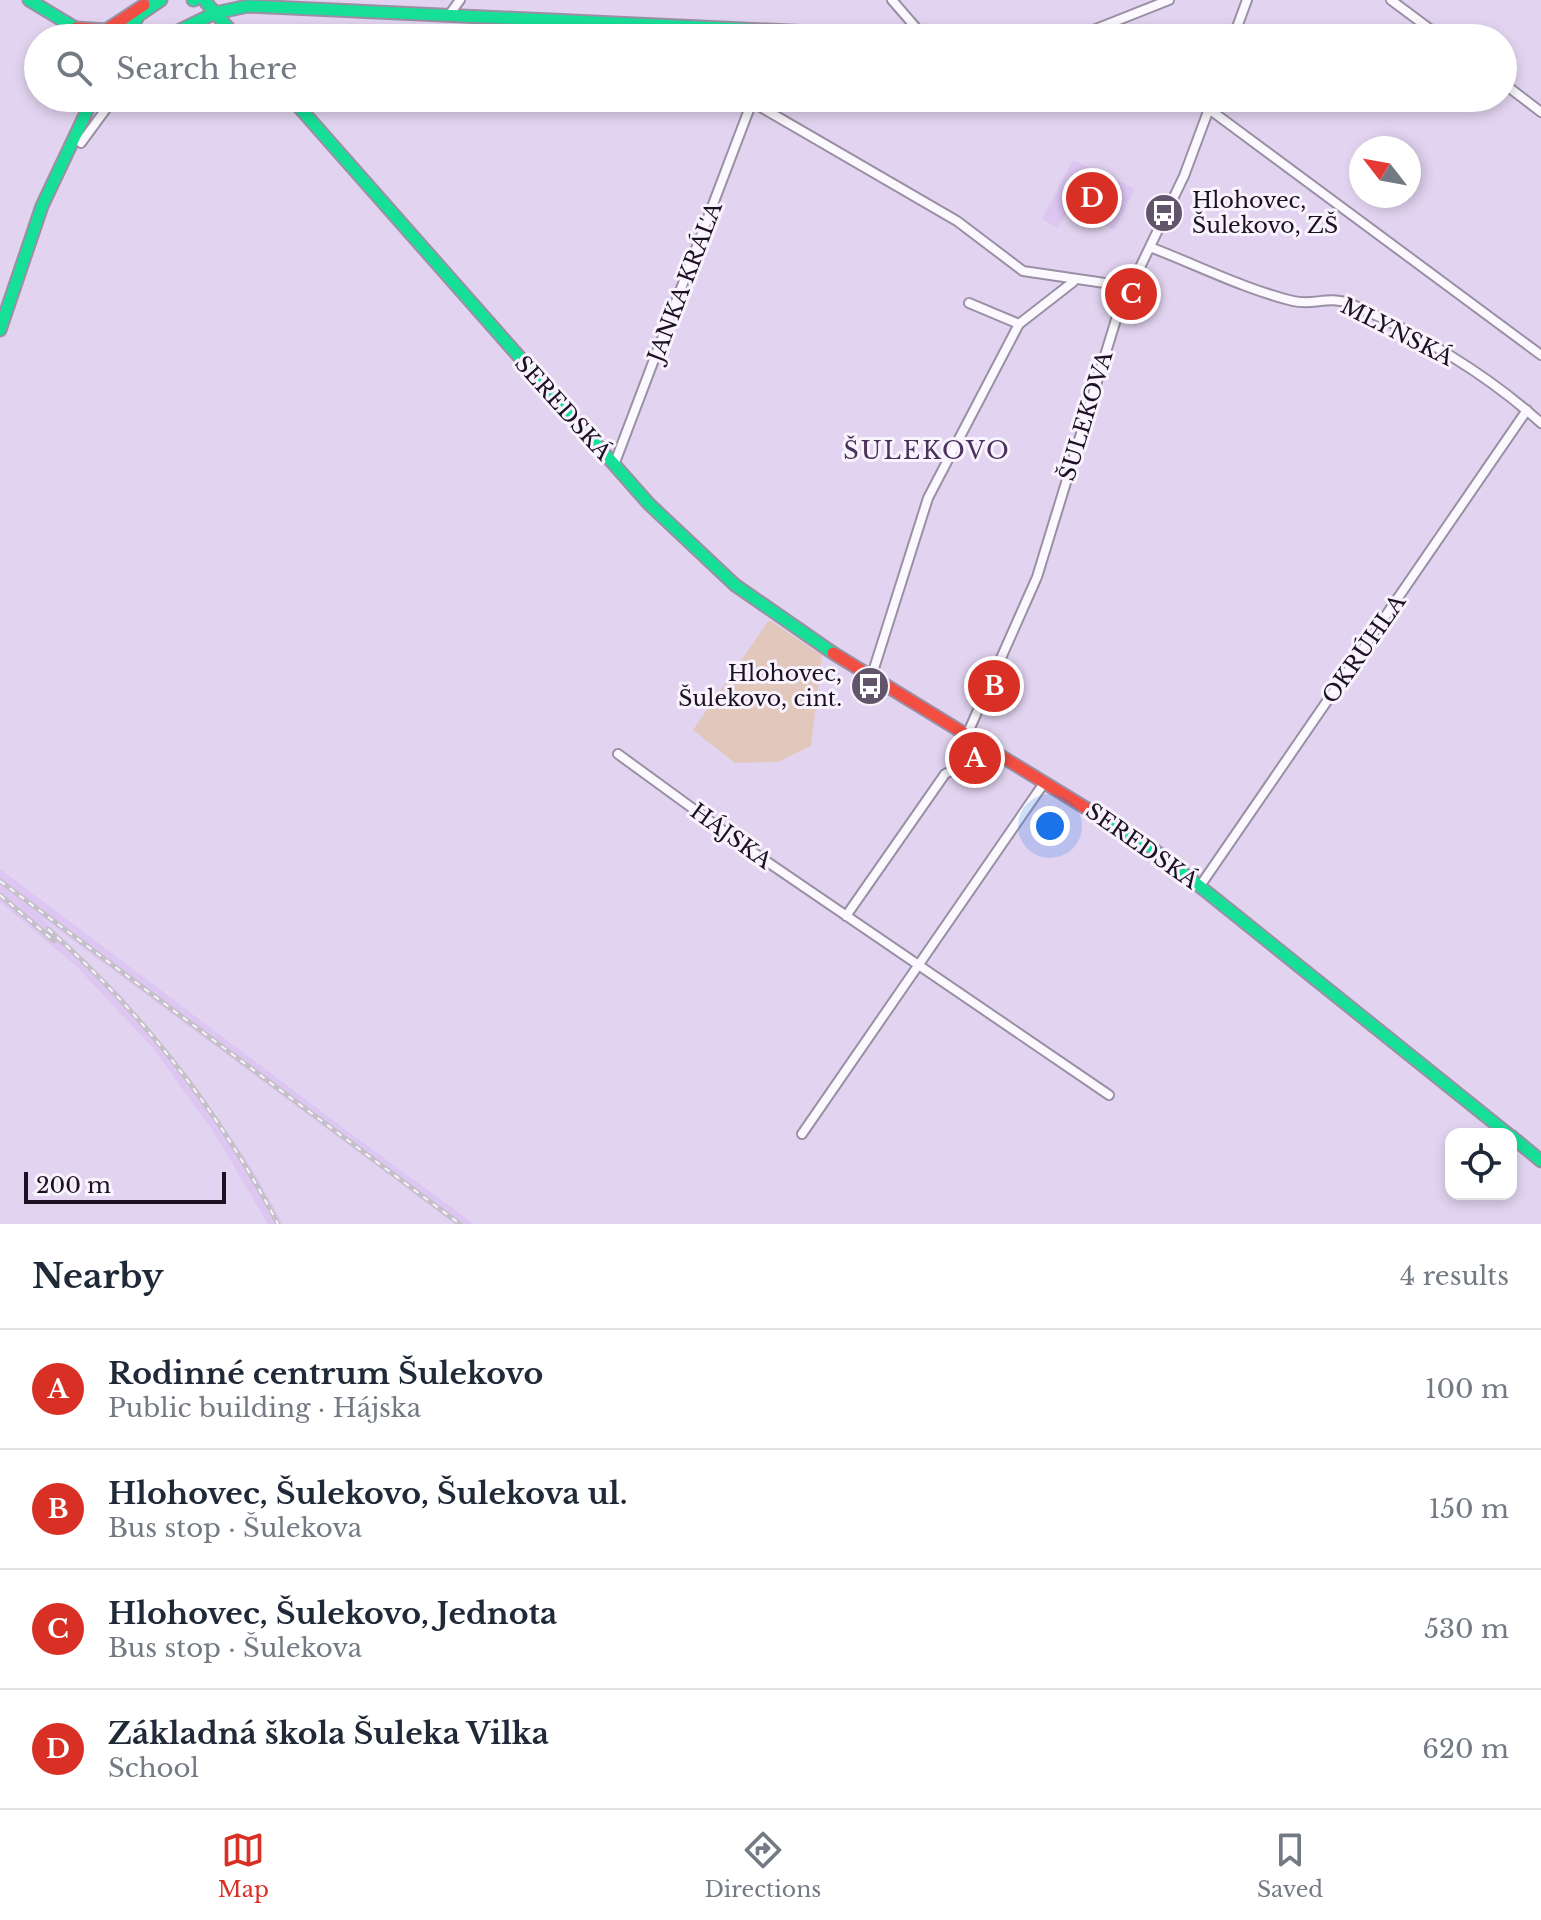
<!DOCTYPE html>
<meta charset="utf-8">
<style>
:root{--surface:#fff;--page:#f6f6f7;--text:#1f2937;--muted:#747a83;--line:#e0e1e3;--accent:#d93025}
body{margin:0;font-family:"Libre Baskerville",serif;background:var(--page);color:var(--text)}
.controls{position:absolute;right:24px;bottom:24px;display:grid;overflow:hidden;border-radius:16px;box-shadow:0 4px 12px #0003}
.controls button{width:72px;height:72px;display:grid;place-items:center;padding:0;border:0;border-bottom:2px solid var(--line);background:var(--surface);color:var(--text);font:40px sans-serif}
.compass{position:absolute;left:1349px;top:136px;width:72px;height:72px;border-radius:50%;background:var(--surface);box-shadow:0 4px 12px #0003;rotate:301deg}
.scale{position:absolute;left:24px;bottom:20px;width:202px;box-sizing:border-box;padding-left:8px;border:4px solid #1b1123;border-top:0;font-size:22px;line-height:28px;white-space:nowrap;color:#1b1123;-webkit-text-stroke:6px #f9f3fe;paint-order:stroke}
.you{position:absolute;left:1050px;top:826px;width:28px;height:28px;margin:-20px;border:6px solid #fff;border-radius:50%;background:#1a73e8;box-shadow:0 0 0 12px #1a73e833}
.badge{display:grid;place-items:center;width:52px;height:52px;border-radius:50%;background:var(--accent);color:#fff;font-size:26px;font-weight:700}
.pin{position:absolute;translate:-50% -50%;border:4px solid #fff;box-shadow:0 2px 8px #0006}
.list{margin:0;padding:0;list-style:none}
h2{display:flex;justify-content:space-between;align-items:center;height:104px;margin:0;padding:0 32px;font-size:34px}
h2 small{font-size:26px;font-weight:400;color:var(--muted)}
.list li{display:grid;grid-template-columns:52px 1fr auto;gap:24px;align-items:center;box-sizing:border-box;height:120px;padding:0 32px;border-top:2px solid var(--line)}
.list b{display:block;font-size:30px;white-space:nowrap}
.list p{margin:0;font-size:26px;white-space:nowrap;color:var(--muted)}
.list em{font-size:26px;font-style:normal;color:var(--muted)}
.icon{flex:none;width:44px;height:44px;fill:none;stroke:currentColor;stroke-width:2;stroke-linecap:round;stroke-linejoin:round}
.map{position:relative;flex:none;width:1541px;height:1224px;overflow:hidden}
.search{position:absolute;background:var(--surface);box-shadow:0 4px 12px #0003;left:24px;right:24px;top:24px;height:88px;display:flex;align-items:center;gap:20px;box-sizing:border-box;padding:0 28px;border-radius:44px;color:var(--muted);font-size:30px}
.sheet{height:584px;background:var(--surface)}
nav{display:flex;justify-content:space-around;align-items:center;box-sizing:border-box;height:112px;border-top:2px solid var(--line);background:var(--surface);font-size:22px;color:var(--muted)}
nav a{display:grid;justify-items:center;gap:4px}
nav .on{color:var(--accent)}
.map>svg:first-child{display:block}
.built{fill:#dec6f3}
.green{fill:#e2c7bd}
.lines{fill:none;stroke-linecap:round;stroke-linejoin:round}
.street-casing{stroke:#9a8fa4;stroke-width:12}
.fast-casing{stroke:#9a8fa4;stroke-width:15}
.jam-casing{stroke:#9a8fa4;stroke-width:15}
.street{stroke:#fbf9fd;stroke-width:8}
.fast{stroke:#16e098;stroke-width:11}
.jam{stroke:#f24e42;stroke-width:11}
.rail-casing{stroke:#c4c0c7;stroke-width:5}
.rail{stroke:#f9f3fe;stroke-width:2;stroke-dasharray:6;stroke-linecap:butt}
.labels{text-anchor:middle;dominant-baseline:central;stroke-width:6;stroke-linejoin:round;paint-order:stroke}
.poi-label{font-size:22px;fill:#1b1123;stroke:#f9f3fe;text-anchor:start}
.street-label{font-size:22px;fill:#1b1123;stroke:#f9f3fe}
.neighbourhood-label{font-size:24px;letter-spacing:2px;fill:#4a325d;stroke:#f9f3fe}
</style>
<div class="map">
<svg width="1541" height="1224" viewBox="0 0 1541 1224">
<rect width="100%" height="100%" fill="#e2d4f0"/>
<!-- built -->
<path class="built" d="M1073 160 1135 189 1114 230 1069 207 1058 228 1042 219Z
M0 869 354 1136 474 1224H455L40 916 119 993 192 1081 251 1167 283 1224H268L213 1131 152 1047 76 966 0 902Z"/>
<!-- green -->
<path class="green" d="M769 620 822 655 811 746 778 762 735 763 693 730Z"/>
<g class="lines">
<!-- street casing -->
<g class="street-casing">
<path id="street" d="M892 0 924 37
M1391 0 1442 38
M449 15 460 0
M1073 38 1169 0
M1233 38 1247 0
M1503 83 1541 112
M752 102 957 221 1023 271 1132 287
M1209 109 1541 355
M81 143 114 98
M1150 247C1197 265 1244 289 1293 301 1314 306 1329 295 1351 304 1418 333 1487 374 1541 423
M969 303 1019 324 1073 282
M614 465 753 99
M871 678 928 498 1019 324
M966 737 1037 577 1118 313 1184 176 1213 98
M618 754 747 848 1109 1095
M1200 886 1527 410
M846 916 945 774 959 767 975 743
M802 1134 1044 783"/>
</g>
<!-- fast casing -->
<g class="fast-casing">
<path id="fast" d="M29 0 82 32
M193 0H194
M204 0 237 38
M142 13 161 0
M126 38 141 11
M164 38 215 13 248 6 938 38
M291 98 649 504 735 585 833 653
M0 330 42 206 93 98
M1089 810 1147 844 1508 1134
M1511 1136 1541 1161"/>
</g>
<!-- jam casing -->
<g class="jam-casing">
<path id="jam" d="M76 28 106 30 144 5
M833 653 1089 810"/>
</g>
<!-- street -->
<use href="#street" class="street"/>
<!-- fast -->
<use href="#fast" class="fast"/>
<!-- jam -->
<use href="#jam" class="jam"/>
<!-- rail casing -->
<g class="rail-casing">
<path id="rail" d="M0 881 460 1224
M0 895 54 941
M48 929C142 1012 220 1113 278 1224"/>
</g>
<!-- rail -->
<use href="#rail" class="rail"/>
</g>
<!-- icons -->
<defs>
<g id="bus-disc" transform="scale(2)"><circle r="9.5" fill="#61556b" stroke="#f9f3fe"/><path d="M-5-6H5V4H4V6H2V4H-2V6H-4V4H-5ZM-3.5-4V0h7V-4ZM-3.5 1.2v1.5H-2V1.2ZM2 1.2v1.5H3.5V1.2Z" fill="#fff"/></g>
</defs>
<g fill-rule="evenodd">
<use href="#bus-disc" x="1164" y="213"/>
<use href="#bus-disc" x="870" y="686"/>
</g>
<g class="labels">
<!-- poi labels -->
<g class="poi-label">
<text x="1192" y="200">Hlohovec,<tspan x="1192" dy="25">Šulekovo, ZŠ</tspan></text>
<text x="842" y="673" text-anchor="end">Hlohovec,<tspan x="842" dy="25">Šulekovo, cint.</tspan></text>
</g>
<!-- street labels -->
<g class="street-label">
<text transform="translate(685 282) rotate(-69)">JANKA KRÁĽA</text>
<text transform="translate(1397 332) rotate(27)">MLYNSKÁ</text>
<text transform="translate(563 408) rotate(48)">SEREDSKÁ</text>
<text transform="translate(1086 416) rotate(-73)">ŠULEKOVA</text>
<text transform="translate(1364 649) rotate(-55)">OKRÚHLA</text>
<text transform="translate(731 836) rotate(36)">HÁJSKA</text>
<text transform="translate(1142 846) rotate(35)">SEREDSKÁ</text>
</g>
<!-- neighbourhood labels -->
<g class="neighbourhood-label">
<text x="927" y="450">ŠULEKOVO</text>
</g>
</g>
</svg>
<div class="controls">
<button><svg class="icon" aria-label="locate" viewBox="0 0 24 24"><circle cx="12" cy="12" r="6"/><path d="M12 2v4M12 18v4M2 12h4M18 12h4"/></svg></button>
</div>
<svg class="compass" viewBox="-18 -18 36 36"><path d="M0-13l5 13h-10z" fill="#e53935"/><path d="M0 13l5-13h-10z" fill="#747a83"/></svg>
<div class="scale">200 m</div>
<div class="you"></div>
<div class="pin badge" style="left:975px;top:758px">A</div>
<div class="pin badge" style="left:994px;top:686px">B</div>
<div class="pin badge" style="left:1131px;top:294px">C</div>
<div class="pin badge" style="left:1092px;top:198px">D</div>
<div class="search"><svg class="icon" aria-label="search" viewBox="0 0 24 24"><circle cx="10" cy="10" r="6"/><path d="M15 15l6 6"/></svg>Search here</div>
</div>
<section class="sheet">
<h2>Nearby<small>4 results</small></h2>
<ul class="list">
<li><span class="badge">A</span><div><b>Rodinné centrum Šulekovo</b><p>Public building · Hájska</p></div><em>100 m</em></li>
<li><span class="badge">B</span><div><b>Hlohovec, Šulekovo, Šulekova ul.</b><p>Bus stop · Šulekova</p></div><em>150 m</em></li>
<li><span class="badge">C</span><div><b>Hlohovec, Šulekovo, Jednota</b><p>Bus stop · Šulekova</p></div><em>530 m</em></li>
<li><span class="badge">D</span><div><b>Základná škola Šuleka Vilka</b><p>School</p></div><em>620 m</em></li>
</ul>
</section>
<nav>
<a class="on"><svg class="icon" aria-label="map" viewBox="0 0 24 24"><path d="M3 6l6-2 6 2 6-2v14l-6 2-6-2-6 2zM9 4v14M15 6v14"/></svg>Map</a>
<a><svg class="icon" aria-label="directions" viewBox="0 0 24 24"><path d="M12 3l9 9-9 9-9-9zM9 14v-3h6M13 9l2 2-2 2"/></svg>Directions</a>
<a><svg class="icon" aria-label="saved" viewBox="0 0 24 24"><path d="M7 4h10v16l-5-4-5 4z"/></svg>Saved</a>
</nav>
